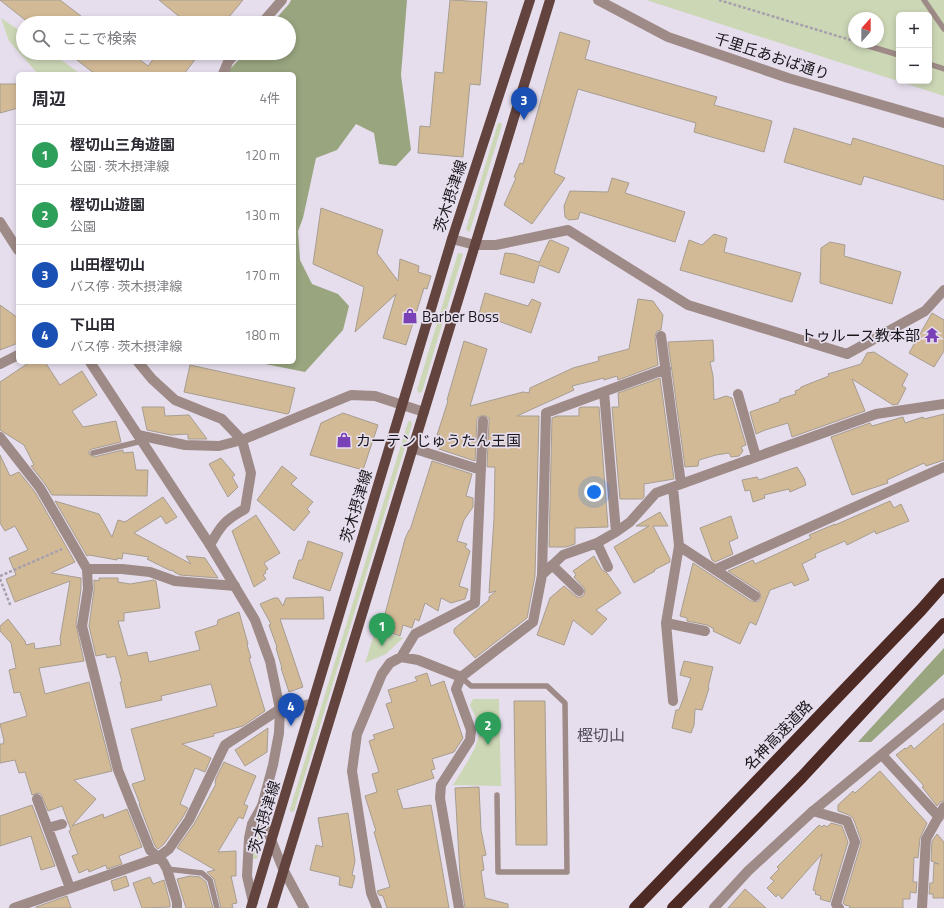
<!DOCTYPE html>
<html lang="ja">
<meta charset="utf-8">
<style>
:root{--surface:#fff;--page:#f2f2f3;--text:#2b2b33;--muted:#7c7c81;--line:#e1e1e2;--accent:#7c3aed}
body{margin:0;font-family:"Titillium Web","Noto Sans JP",sans-serif;background:var(--page);color:var(--text)}
.controls{position:absolute;right:12px;top:12px;display:grid;overflow:hidden;border-radius:6px;box-shadow:0 2px 6px #0003}
.controls button{width:36px;height:36px;display:grid;place-items:center;padding:0;border:0;border-bottom:1px solid var(--line);background:var(--surface);color:var(--text);font:20px sans-serif}
.compass{position:absolute;left:848px;top:12px;width:36px;height:36px;border-radius:50%;background:var(--surface);box-shadow:0 2px 6px #0003;rotate:21deg}
.you{position:absolute;left:594px;top:492px;width:14px;height:14px;margin:-10px;border:3px solid #fff;border-radius:50%;background:#1a73e8;box-shadow:0 0 0 6px #1a73e833}
.badge{display:grid;place-items:center;width:26px;height:26px;border-radius:50%;background:var(--accent);color:#fff;font-size:13px;font-weight:700}
.pin{position:absolute;translate:-50% -33px;filter:drop-shadow(0 1px 2px #0008)}
.pin::after{content:'';position:absolute;top:21px;width:14px;height:12px;background:inherit;clip-path:polygon(0 0,100% 0,50% 100%)}
.list{margin:0;padding:0;list-style:none}
h2{display:flex;justify-content:space-between;align-items:center;height:52px;margin:0;padding:0 16px;font-size:17px}
h2 small{font-size:13px;font-weight:400;color:var(--muted)}
.list li{display:grid;grid-template-columns:26px 1fr auto;gap:12px;align-items:center;box-sizing:border-box;height:60px;padding:0 16px;border-top:1px solid var(--line)}
.list b{display:block;font-size:15px;white-space:nowrap}
.list p{margin:0;font-size:13px;white-space:nowrap;color:var(--muted)}
.list em{font-size:13px;font-style:normal;color:var(--muted)}
.icon{flex:none;width:22px;height:22px;fill:none;stroke:currentColor;stroke-width:2;stroke-linecap:round;stroke-linejoin:round}
.map{position:relative;flex:none;width:944px;height:908px;overflow:hidden}
.search{position:absolute;background:var(--surface);box-shadow:0 2px 6px #0003;left:16px;top:16px;width:280px;height:44px;display:flex;align-items:center;gap:10px;box-sizing:border-box;padding:0 14px;border-radius:22px;color:var(--muted);font-size:15px}
.panel{position:absolute;background:var(--surface);box-shadow:0 2px 6px #0003;left:16px;top:72px;width:280px;height:292px;border-radius:6px}
.map>svg:first-child{display:block}
.green{fill:#ccd7b6;fill-rule:evenodd}
.forest{fill:#99a57f}
.building{fill:#d3ba97;stroke:#a69d90}
.lines{fill:none;stroke-linecap:round;stroke-linejoin:round}
.path{stroke:#a6a0ac;stroke-width:2.5;stroke-dasharray:3 2;stroke-linecap:butt}
.service{stroke:#9e8a87;stroke-width:5.5}
.minor{stroke:#9e8a87;stroke-width:10}
.tertiary{stroke:#9e8a87;stroke-width:10}
.primary{stroke:#63433e;stroke-width:10}
.motorway{stroke:#4e2a25;stroke-width:12}
.labels{text-anchor:middle;dominant-baseline:central;stroke-width:3.5;stroke-linejoin:round;paint-order:stroke}
.street-label{font-size:15px;fill:#18151a;stroke:#e6deed}
.poi-label{font-size:15px;fill:#18151a;stroke:#e6deed;text-anchor:start}
.neighbourhood-label{font-size:16px;fill:#554e5b;stroke:#e6deed}
</style>
<div class="map">
<svg width="944" height="908" viewBox="0 0 944 908">
<rect width="100%" height="100%" fill="#e6deed"/>
<!-- green -->
<path class="green" d="M646 0H944V96ZM899 15H929V81H899ZM854 18H878V42H854Z
M1 18 23 33V53H51L81 74H38L9 41Z
M498 123H501L502 125 470 231 469 232 466 229Z
M458 253 463 254 422 392 419 393 417 390Z
M409 421H411L412 424 294 811 292 812 290 811V809L408 422Z
M376 629 403 638 386 654 365 663Z
M473 699H499L501 786 453 785C462 770 481 745 479 728 478 720 473 712 470 705Z
M255 836H260L262 844 257 859H253Z"/>
<!-- forest -->
<path class="forest" d="M291 0H407L401 75 411 150 396 166 379 164 374 133 356 124 337 150 316 158 303 218 298 231 300 260 312 284 338 294 349 306 343 330 305 372 255 362H294V74H229V70L245 53H289V23H272L289 4Z
M944 648V674L871 742H858Z"/>
<!-- building -->
<path class="building" d="M0 0H60L90 23H29Z
M159 0H243L224 23H187Z
M450 0 487 2 480 85 470 84 463 157 418 153 420 126 430 127 435 72 443 73Z
M560 32 590 41 585 59 717 97 714 105 772 121 764 152 694 132 696 123 578 89 554 173 565 178 532 224 504 205 516 178 514 177 520 163 523 164Z
M68 53H131L148 66 158 53H200L184 74H95Z
M0 84H18V108L0 113Z
M794 128 851 145 853 138 944 166V200L864 176 861 185 784 162Z
M612 178 629 183 625 193 685 212 675 242 580 212 578 219 569 220 565 217 564 206 570 191 608 192Z
M321 208 383 230 377 253 398 281 400 259 419 266 418 272 431 276 427 289 424 288 406 345 383 338 396 294 355 332 364 287 313 264Z
M714 234 727 238 724 252 801 273 792 302 680 270 689 240 702 245Z
M551 240 569 248 559 273 539 265 534 283 500 274 505 253 515 254 539 262V263L549 241Z
M830 242 845 245 844 256 901 272 892 304 820 283 821 248Z
M485 293 528 306 532 299 541 303 531 333 479 314Z
M638 299 653 301 663 315 661 330 657 331 655 336 658 365 618 380 617 376 604 380V378L572 386 574 390 517 416H539L535 576 527 618 475 658 454 633V629L489 600V597L496 591 489 593 494 519 495 467H487L489 421V418L483 415 477 418 475 461 436 448 440 435H437L448 401 447 400 464 341 487 349 470 406 523 392 529 393 530 388 573 368 599 361 598 357 629 349Z
M0 305 18 318V343L0 350Z
M932 313 944 320V351L934 367 909 353Z
M713 340 714 361 710 362 713 376 714 400 726 396 732 398 746 445 741 447 743 451 739 456 731 457 729 453 716 455 699 460 698 466 685 467 668 342Z
M874 352 908 374 902 386 906 388 898 404 893 405 852 379 865 411 792 437 788 423 765 430 756 434 750 412 779 402 780 399 796 394 795 391 800 389 801 387 829 376 828 374 861 364 867 353Z
M30 362H45L60 385 82 371 97 395 72 411 83 427 116 421 121 442 92 449 89 451V454L94 457 123 450V453L133 452 136 470H148L147 496 52 495 45 484 31 466 34 465 24 445 0 430V382Z
M190 365 295 388 289 413 287 414 184 392Z
M660 378 674 479 644 484V497L642 499H620L612 407H619L618 393Z
M142 407H164L165 416 189 415 207 439H188V434L171 435 147 430Z
M582 407H599L608 527 575 528V544L566 547H549L552 418 557 416H579V408Z
M343 413 378 425 363 470 310 455 321 423Z
M944 414V460L926 466 924 463 887 480 888 483 852 495 831 437 870 423 872 426 903 417 905 423 923 417 924 419Z
M0 455 10 476 19 472 35 492 75 562 51 573 81 578V589L76 625 84 661 39 668 45 694 89 682 112 771 74 780 96 799 72 826 103 814 104 818 127 809 142 847 119 856 122 864 107 869 106 865 89 872 88 869 79 873 72 856 78 854 69 831 71 830 62 806 48 811 41 794 38 793 32 795 25 772 19 773 15 760 0 763V744H3L4 741 0 724 27 716 20 692 14 693 9 670 16 668 11 643 0 631V626L8 619 25 641 26 645 34 643 35 649 61 645 60 639 70 581 15 602 6 579 16 575 9 558 28 550 15 526 5 531 0 523Z
M221 458 235 475 232 477 238 487 228 497 209 464Z
M432 461 472 474 466 496 473 498V507L464 520 457 541 467 544 465 547 470 551 459 586 468 589 465 599 451 603 441 598 438 611 425 603 419 621 415 619 412 628 403 625 400 636 381 629 405 539 409 530H410Z
M282 466 297 478 291 484 313 502 307 509 310 512 294 531 257 500Z
M797 467 804 478 806 485 790 492 789 489 764 495 765 498 753 502 750 490 745 491 742 480 757 477 759 480Z
M163 497 177 517 166 524 161 516 134 533 191 564 186 556 205 558 218 578 180 575 174 572V571L169 570 147 559 149 557 123 553 122 559 117 558V560L89 555 87 556 55 501 99 514 112 537 118 520 125 522Z
M890 501 894 508 901 504 909 521 876 534 875 531 847 545 845 541 815 554 816 557 802 564 809 580 794 586 792 582 770 590 756 625 750 622 740 644 713 631 714 629 707 625 687 621V618L680 616 693 563 751 601 758 602 761 597 759 591 728 571 753 560 755 564 811 538 809 535 835 524V525Z
M660 512 668 526H653L670 559V562L654 570 655 571 634 583 614 547 649 526H636Z
M256 515 280 553 264 563 268 569 265 571 266 573 263 575 266 579 254 587 232 531Z
M731 516 738 538 729 542 733 554 715 562 712 560 700 528Z
M308 541 343 553 330 591 293 578 299 560H302Z
M594 556 602 570 607 573 621 593 596 610 607 619 592 635 573 620 564 645 537 635 550 598 564 586 577 597H581L584 595 585 589 574 577 576 575 573 571Z
M99 578H118V582L130 584 154 580 156 581 160 608 124 613V621H118L128 656 147 652 149 662 200 650 195 632 217 625 218 620 239 612 248 644 247 645 251 658H249L265 711 243 726 213 734 214 736 182 744 211 758 205 772 195 768 180 804 188 808 183 817 164 844 158 849 155 846 139 804H140L132 784 145 780 131 729 217 706 211 684 161 696 162 700 126 708 120 682H122L115 656 107 658 106 654 96 656 89 626 94 590V580L99 581Z
M323 597 324 619H280L303 687 289 692 281 668H282L276 648 277 647 269 625 271 624 260 604 274 598H278L283 606 286 598Z
M684 661 713 667 708 687 709 688 702 710 695 709 694 725 691 733 672 728 676 710H679L691 678 680 675Z
M427 673 431 686 444 681 463 738 454 752 432 759 435 769 431 770 434 778 397 790 403 809 431 805 449 908H387L383 896 379 895 377 891 390 887 374 832 376 831 365 796 377 792 372 774 379 772 369 741 375 739 373 735 394 728 386 704 392 702 388 690 417 681 415 677Z
M514 701H545L547 845H516Z
M944 723V801L940 802 937 806 922 787 924 786 896 755 905 748 906 749 911 745 914 749Z
M268 728 267 752 245 766 235 750Z
M224 762 256 776 244 804 248 806 243 819 239 817 218 852 236 851V876H231L237 903 232 904 233 908H221L214 879 207 872 215 870 177 848 194 824 216 784 215 783 216 778Z
M880 771 927 823 920 838 918 858 914 857 913 882H917L916 893 910 892V899H903V908H849L850 906 845 905 843 903 861 844V840L853 818 849 815 838 811V805L853 791 855 793Z
M479 787 481 830 486 855 482 856 484 870 481 871 485 898 508 904V908H465L460 875 455 788Z
M32 805 55 866 41 870 31 836 0 846V816Z
M348 813 355 861 352 875 355 876 352 888 339 885 340 877 310 870 316 845 323 847 318 818Z
M831 823 842 826 848 842 830 902 820 899 821 896 815 894 816 891 813 890 822 854 782 899 778 894 776 897 767 888 774 881 770 878 779 869 777 867 819 825 822 827 824 825 827 827Z
M937 834 944 842V898H933V894H929L930 883H933L934 863 939 864 931 861 932 841Z
M126 876 129 886 114 891 111 881Z
M190 876 200 877 206 882 213 908H186L177 879Z
M150 877 153 884 164 880 170 903V907L142 908 133 883Z
M745 889 766 908H728Z
M67 896 71 908H36V907Z"/>
<g class="lines">
<!-- path -->
<path class="path" d="M719 0 854 41
M0 576 62 549
M0 579 11 607"/>
<!-- service -->
<path class="service" d="M924 0 944 29
M862 44 899 55
M929 64 944 69
M93 453 142 441
M461 677 471 686H547L565 703 567 872H498L497 795
M167 869 202 873 210 880 217 908"/>
<!-- minor -->
<path class="minor" d="M452 239 475 245H496L568 230 688 305 847 354 925 311 944 290
M661 336 681 484
M138 362 152 379 175 400 222 419 242 440 251 473 245 509C225 520 221 525 210 545
M0 364 18 355
M604 392 616 532
M738 394 756 457
M138 435 185 445 219 446 242 440 351 395 375 396 424 412
M0 437 40 488 87 569 88 589 82 626 118 770 150 850 163 862 167 869 177 902V908
M412 448 481 470
M673 488 679 546 666 623 673 701
M597 543 608 567
M679 546 755 596
M552 565 579 591
M87 569H122L150 572 175 581 235 586
M716 569 944 467
M542 575 546 413 666 369
M666 623 705 631
M401 657 415 634 475 603 483 421
M882 755 939 817
M37 799 70 888
M813 811 847 821 855 842 836 904 839 908
M48 828 62 824
M253 902 247 876 249 838 252 824 262 806
M14 908 157 858 169 849 189 820 225 745 280 709 295 708 313 703
M377 908 371 893 352 771 357 734 382 674 390 663 401 657 418 660 461 677 533 622 542 575 563 555 597 543 616 532 630 522 656 493 876 414 944 404
M459 908 440 798 441 785 470 740 471 730 456 689 461 677
M922 908 926 839 944 807"/>
<!-- tertiary -->
<path class="tertiary" d="M598 0 668 37 788 78 944 123
M262 23 282 0
M223 74 228 62 236 53
M0 222 18 250
M90 362 210 545 255 620 270 661 280 709 279 733 273 765 262 806 264 822 283 869 304 908
M714 908 748 871 813 811 944 703"/>
<!-- primary -->
<path class="primary" d="M251 908 452 239 530 0
M272 908 550 0"/>
<!-- motorway -->
<path class="motorway" d="M635 908 921 610 944 584
M673 908 802 777 944 624"/>
</g>
<!-- icons -->
<defs>
<g id="shop-bare" transform="scale(1.2)"><path d="M-5-2.5h2.3a2.7 3.5 0 0 1 5.4 0H5L5.5 6h-11ZM-1.5-2.5h3a1.5 2.3 0 0 0-3 0Z" fill="#7a40b6" stroke="#e6deed" stroke-width="2.5" paint-order="stroke"/></g>
<g id="temple-bare" transform="scale(1.2)"><path d="M0-6L5-2H3V0L6.5 2.5H4V6H1.5V3h-3V6H-4V2.5H-6.5L-3 0V-2H-5Z" fill="#7a40b6" stroke="#e6deed" stroke-width="2.5" paint-order="stroke"/></g>
</defs>
<g fill-rule="evenodd">
<use href="#shop-bare" x="410" y="316"/>
<use href="#temple-bare" x="932" y="335"/>
<use href="#shop-bare" x="344" y="440"/>
</g>
<g class="labels">
<!-- street labels -->
<g class="street-label">
<text transform="translate(772 56) rotate(18)">千里丘あおば通り</text>
<text transform="translate(450 196) rotate(-72)">茨木摂津線</text>
<text transform="translate(356 506) rotate(-73)">茨木摂津線</text>
<text transform="translate(778 735) rotate(-46)">名神高速道路</text>
<text transform="translate(264 817) rotate(-73)">茨木摂津線</text>
</g>
<!-- poi labels -->
<g class="poi-label">
<text x="422" y="316">Barber Boss</text>
<text x="920" y="335" text-anchor="end">トゥルース教本部</text>
<text x="356" y="440">カーテンじゅうたん王国</text>
</g>
<!-- neighbourhood labels -->
<g class="neighbourhood-label">
<text x="601" y="735">樫切山</text>
</g>
</g>
</svg>
<div class="controls">
<button>+</button>
<button>−</button>
</div>
<svg class="compass" viewBox="-18 -18 36 36"><path d="M0-13l5 13h-10z" fill="#e53935"/><path d="M0 13l5-13h-10z" fill="#7c7c81"/></svg>
<div class="you"></div>
<div class="pin badge" style="left:382px;top:646px;background:#2e9e5b">1</div>
<div class="pin badge" style="left:488px;top:745px;background:#2e9e5b">2</div>
<div class="pin badge" style="left:524px;top:120px;background:#1a4fb4">3</div>
<div class="pin badge" style="left:291px;top:726px;background:#1a4fb4">4</div>
<div class="search"><svg class="icon" aria-label="search" viewBox="0 0 24 24"><circle cx="10" cy="10" r="6"/><path d="M15 15l6 6"/></svg>ここで検索</div>
<section class="panel">
<h2>周辺<small>4件</small></h2>
<ul class="list">
<li><span class="badge" style="background:#2e9e5b">1</span><div><b>樫切山三角遊園</b><p>公園 · 茨木摂津線</p></div><em>120 m</em></li>
<li><span class="badge" style="background:#2e9e5b">2</span><div><b>樫切山遊園</b><p>公園</p></div><em>130 m</em></li>
<li><span class="badge" style="background:#1a4fb4">3</span><div><b>山田樫切山</b><p>バス停 · 茨木摂津線</p></div><em>170 m</em></li>
<li><span class="badge" style="background:#1a4fb4">4</span><div><b>下山田</b><p>バス停 · 茨木摂津線</p></div><em>180 m</em></li>
</ul>
</section>
</div>
